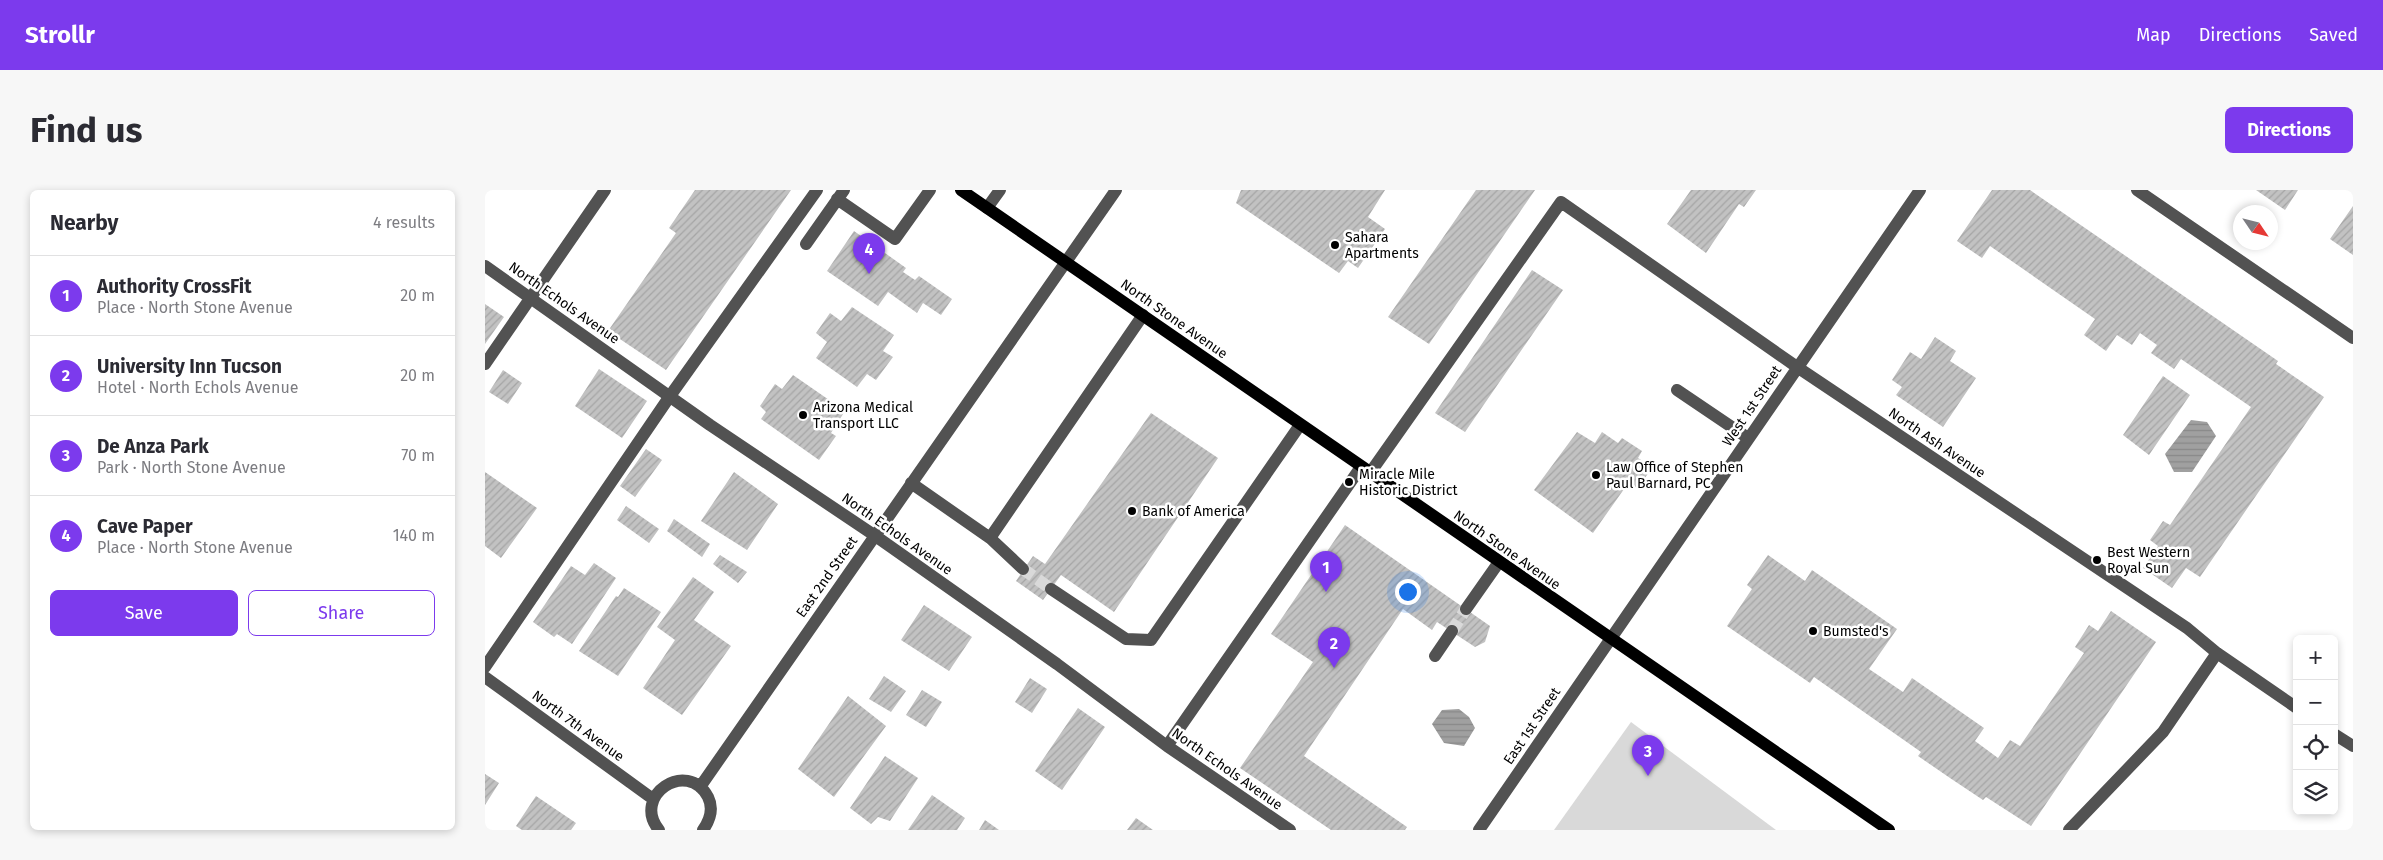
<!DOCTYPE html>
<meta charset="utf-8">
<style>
:root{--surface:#fff;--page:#f7f7f7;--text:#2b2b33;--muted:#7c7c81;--line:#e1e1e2;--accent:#7c3aed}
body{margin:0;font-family:"Fira Sans",sans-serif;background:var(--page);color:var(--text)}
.controls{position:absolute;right:15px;bottom:15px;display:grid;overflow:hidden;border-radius:8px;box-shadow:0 2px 8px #0003}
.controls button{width:45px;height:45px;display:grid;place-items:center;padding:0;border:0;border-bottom:1px solid var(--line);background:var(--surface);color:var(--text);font:25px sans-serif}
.compass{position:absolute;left:1748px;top:15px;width:45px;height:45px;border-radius:50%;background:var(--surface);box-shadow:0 2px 8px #0003;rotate:125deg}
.you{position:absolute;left:922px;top:401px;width:18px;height:18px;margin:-12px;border:4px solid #fff;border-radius:50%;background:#1a73e8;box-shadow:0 0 0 8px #1a73e833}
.badge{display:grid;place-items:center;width:32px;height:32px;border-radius:50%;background:var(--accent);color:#fff;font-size:16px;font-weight:700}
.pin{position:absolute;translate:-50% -41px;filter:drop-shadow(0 1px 2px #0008)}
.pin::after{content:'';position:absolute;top:26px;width:18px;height:15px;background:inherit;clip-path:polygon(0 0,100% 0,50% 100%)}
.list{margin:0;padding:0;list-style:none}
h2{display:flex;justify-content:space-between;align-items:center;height:65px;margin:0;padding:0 20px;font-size:21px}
h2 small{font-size:16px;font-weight:400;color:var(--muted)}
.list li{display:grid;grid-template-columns:32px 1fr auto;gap:15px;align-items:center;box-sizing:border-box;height:80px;padding:0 20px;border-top:1px solid var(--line)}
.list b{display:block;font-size:19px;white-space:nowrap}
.list p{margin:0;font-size:16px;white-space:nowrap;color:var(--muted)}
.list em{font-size:16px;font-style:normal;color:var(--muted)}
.actions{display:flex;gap:10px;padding:15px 20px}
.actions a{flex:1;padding:11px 0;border:1px solid var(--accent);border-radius:8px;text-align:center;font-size:18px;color:var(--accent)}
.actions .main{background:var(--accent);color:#fff}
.icon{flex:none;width:28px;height:28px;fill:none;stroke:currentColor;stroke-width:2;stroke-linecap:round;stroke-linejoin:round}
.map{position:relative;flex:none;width:1868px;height:640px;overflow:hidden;border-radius:8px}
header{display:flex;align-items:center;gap:30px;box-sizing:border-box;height:70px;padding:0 25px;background:var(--accent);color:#fff}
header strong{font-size:24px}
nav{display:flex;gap:28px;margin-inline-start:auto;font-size:18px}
.intro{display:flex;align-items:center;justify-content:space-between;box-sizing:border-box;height:120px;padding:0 30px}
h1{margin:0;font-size:35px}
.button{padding:12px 22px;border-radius:8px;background:var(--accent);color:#fff;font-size:18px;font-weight:700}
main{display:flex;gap:30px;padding:0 30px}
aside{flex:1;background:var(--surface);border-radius:8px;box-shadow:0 2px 8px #0003}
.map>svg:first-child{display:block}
.green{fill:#d9d9d9}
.water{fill:url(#water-rules)}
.building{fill:url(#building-hatch)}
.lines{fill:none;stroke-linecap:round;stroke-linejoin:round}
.minor-tunnel{stroke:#d9d9d9;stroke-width:12;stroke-dasharray:12 6;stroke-linecap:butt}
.minor{stroke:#525252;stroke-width:12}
.major{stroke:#000;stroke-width:12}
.poi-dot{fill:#000;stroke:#fff;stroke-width:2}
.labels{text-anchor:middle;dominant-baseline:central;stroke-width:5;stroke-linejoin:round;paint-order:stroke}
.poi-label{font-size:14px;fill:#000;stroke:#fff;text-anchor:start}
.street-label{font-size:14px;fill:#000;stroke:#fff}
</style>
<header>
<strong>Strollr</strong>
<nav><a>Map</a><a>Directions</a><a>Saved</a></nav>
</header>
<div class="intro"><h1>Find us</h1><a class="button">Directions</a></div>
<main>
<aside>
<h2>Nearby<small>4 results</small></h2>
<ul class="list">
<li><span class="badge">1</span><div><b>Authority CrossFit</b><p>Place · North Stone Avenue</p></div><em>20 m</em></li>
<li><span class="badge">2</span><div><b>University Inn Tucson</b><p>Hotel · North Echols Avenue</p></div><em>20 m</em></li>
<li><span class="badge">3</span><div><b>De Anza Park</b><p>Park · North Stone Avenue</p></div><em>70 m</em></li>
<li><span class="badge">4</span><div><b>Cave Paper</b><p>Place · North Stone Avenue</p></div><em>140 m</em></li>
</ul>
<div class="actions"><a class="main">Save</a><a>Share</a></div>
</aside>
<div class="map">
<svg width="1868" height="640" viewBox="0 0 1868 640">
<defs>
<pattern id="water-rules" width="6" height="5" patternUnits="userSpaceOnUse" patternTransform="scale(1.25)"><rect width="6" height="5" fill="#a0a0a0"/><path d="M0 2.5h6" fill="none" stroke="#888"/></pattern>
<pattern id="building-hatch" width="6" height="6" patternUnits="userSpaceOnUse" patternTransform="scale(1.25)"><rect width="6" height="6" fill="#c2c2c2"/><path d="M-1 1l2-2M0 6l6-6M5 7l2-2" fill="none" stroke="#a5a5a5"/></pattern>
</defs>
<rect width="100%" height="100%" fill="#fff"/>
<!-- green -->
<path class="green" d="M1146 532 1291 640H1069Z"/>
<!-- water -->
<path class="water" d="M1706 230 1722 232 1731 246 1707 282H1689L1680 264Z
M974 519 984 527 990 538 979 556 959 553 947 534 957 520Z"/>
<!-- building -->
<path class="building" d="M210 0H306L181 180 123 141 191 43 184 38Z
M756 0H900L883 27 900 39 873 78 863 71 854 83 751 13Z
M991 0H1050L944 154 903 127Z
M1206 0H1271L1259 17 1254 14 1221 63 1182 34Z
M1507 0H1545L1793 171 1791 174 1839 207 1715 387 1701 378 1687 398 1658 378 1673 356 1665 350 1678 331 1685 335 1766 217 1696 169 1689 179 1666 163 1672 155 1655 143 1647 155 1632 145 1621 161 1599 145 1610 129 1505 56 1497 68 1472 51Z
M1771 0H1813L1800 20Z
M1868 16V65L1845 49Z
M369 41 421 78 418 82 430 90 434 86 467 109 456 125 438 113 432 123 403 102 393 116 342 81Z
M1047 80 1078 100 980 242 950 223Z
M0 114 19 127 0 154Z
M367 117 409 145 398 161 408 167 391 190 382 184 372 197 331 168 342 152 331 143 345 123 356 131Z
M1450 147 1471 161 1465 171 1491 188 1458 237 1411 205 1417 197 1407 190 1425 162 1436 169Z
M114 179 162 211 137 248 90 216Z
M18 180 37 193 23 214 4 202Z
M308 185 360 221 346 243 351 246 334 270 276 229 281 222 275 216 290 194 297 199Z
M1678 186 1705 205 1664 265 1638 245Z
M666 223 733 268 629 422 576 385 558 410 531 391 548 366 560 374Z
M1092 242 1110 253 1117 242 1133 253 1137 248 1157 261 1153 268 1167 277 1153 299 1144 292 1108 343 1049 300Z
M161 259 177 270 150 307 135 296Z
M0 282 52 318 16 368 0 356Z
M249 282 293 314 262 360 216 331Z
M141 316 174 339 164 353 132 330Z
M189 329 225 354 217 367 182 341Z
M860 335 1005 436 1000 452 990 457 952 432 947 440 918 419 819 566 922 637 920 640H846L755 578 828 472 786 444Z
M235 365 262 382 253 393 228 374Z
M1283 365 1320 391 1327 380 1412 439 1384 479 1418 502 1427 488 1499 538 1490 551 1513 568 1525 550 1535 556 1599 463 1590 457 1604 435 1613 441 1626 421 1671 452 1546 636 1501 607 1498 610 1465 588 1433 566 1436 562 1329 487 1325 493 1242 436 1267 399 1262 395Z
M109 373 131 388 87 454 72 444 69 447 48 432 86 376 100 385Z
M208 387 229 402 209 430 246 456 197 525 158 498 190 450 172 437Z
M139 398 176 422 133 486 94 461 131 406 133 407Z
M439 415 487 447 464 481 416 450Z
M399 486 421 501 406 522 384 509Z
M545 488 562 499 547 523 530 512Z
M437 500 457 512 441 537 421 525Z
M363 506 401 536 349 607 313 579Z
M593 518 620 537 577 600 550 581Z
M400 566 433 588 405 631 393 627 386 634 365 618Z
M0 584 14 593 0 615Z
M447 605 480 628 472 640H423Z
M51 606 91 633 86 640H37L31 636Z
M651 628 668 640H642Z
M500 630 514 640H494Z"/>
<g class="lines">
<!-- minor-tunnel -->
<path class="minor-tunnel" d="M538 379 566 399
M967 441 981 419"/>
<!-- minor -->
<path class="minor" d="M1652 0 1868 148
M352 9 410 49 445 0
M502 18 515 0
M321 54 359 0
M0 76 225 235 389 345 572 474 682 556 805 640
M0 174 120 0
M1192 200 1263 248
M885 283 1076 12 1312 177 1702 438 1732 463 1812 518
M426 293 505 348 658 125
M505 348 538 379
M566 399 641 449 666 450 815 235
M981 419 1014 372
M950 466 967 441
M0 477 185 206 332 0
M0 487 168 609
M1849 544 1868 556
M682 556 876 277
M215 597 631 0
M174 640C146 606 202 568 223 607 229 619 225 630 218 640
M994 640 1435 0
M1584 640 1678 542 1732 463"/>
<!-- major -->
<path class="major" d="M476 0 1404 640"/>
</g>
<!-- markers -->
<g class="poi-dot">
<circle cx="850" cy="55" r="5"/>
<circle cx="318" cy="225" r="5"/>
<circle cx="1111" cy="285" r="5"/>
<circle cx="864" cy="292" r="5"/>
<circle cx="647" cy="321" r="5"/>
<circle cx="1612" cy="370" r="5"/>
<circle cx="1328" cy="441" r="5"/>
</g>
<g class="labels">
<!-- poi labels -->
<g class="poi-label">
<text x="860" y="47">Sahara<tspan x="860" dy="16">Apartments</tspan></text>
<text x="328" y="217">Arizona Medical<tspan x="328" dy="16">Transport LLC</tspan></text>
<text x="1121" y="277">Law Office of Stephen<tspan x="1121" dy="16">Paul Barnard, PC</tspan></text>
<text x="874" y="284">Miracle Mile<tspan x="874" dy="16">Historic District</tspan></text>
<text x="657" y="321">Bank of America</text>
<text x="1622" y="362">Best Western<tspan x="1622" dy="16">Royal Sun</tspan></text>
<text x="1338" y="441">Bumsted's</text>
</g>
<!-- street labels -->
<g class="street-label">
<text transform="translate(79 113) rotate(35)">North Echols Avenue</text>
<text transform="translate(689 129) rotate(35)">North Stone Avenue</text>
<text transform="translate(1267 216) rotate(-56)">West 1st Street</text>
<text transform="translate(1452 253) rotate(34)">North Ash Avenue</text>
<text transform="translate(412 344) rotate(35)">North Echols Avenue</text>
<text transform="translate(1022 360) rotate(35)">North Stone Avenue</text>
<text transform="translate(342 387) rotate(-55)">East 2nd Street</text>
<text transform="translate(93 536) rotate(36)">North 7th Avenue</text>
<text transform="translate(1047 536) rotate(-56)">East 1st Street</text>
<text transform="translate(742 579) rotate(35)">North Echols Avenue</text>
</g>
</g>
</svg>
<div class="controls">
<button>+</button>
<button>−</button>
<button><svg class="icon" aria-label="locate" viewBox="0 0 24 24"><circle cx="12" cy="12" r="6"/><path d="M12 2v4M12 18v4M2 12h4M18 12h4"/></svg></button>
<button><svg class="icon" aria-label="layers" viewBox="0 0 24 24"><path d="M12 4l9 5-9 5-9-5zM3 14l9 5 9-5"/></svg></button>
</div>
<svg class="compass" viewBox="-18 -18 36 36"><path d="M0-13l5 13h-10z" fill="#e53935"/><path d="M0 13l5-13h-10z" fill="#7c7c81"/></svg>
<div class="you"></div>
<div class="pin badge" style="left:841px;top:402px">1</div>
<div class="pin badge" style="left:849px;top:478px">2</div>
<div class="pin badge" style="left:1163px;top:586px">3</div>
<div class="pin badge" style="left:384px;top:84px">4</div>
</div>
</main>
